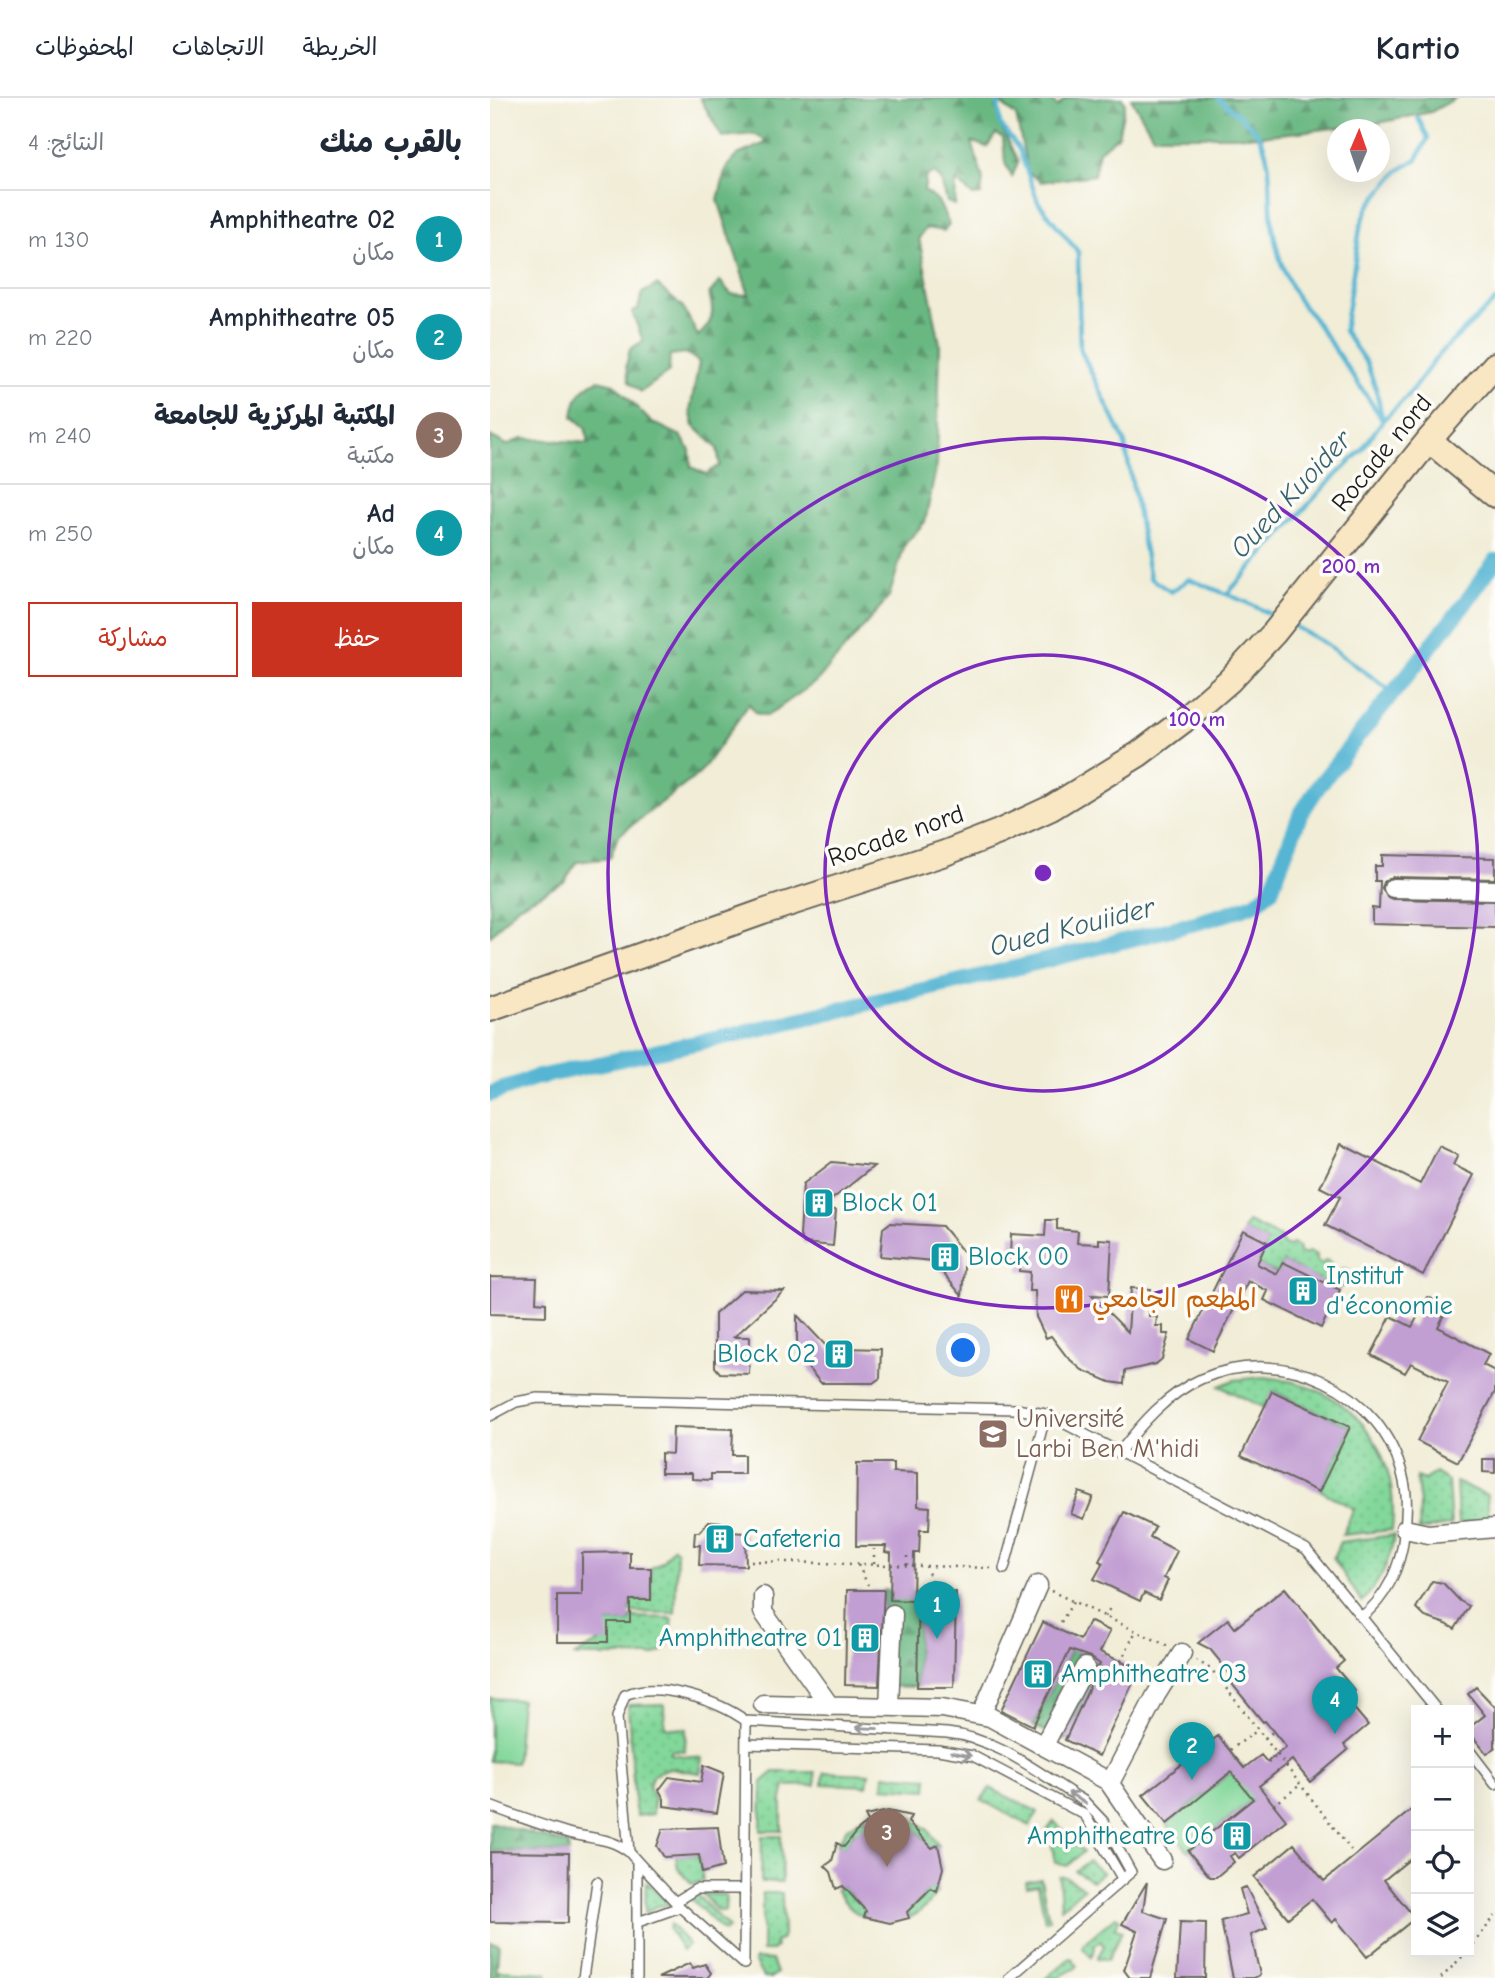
<!DOCTYPE html>
<html lang="ar">
<meta charset="utf-8">
<style>
:root{--surface:#fff;--page:#f6f6f7;--text:#1f2937;--muted:#747a83;--line:#e0e1e3;--accent:#c8321e}
body{margin:0;font-family:"Comic Neue","Playpen Sans Arabic",sans-serif;background:var(--page);color:var(--text);direction:rtl}
.controls{position:absolute;right:21px;bottom:21px;display:grid;overflow:hidden;border-radius:0px;box-shadow:0 7px 28px #0002}
.controls button{width:63px;height:63px;display:grid;place-items:center;padding:0;border:0;border-bottom:2px solid var(--line);background:var(--surface);color:var(--text);font:35px sans-serif}
.compass{position:absolute;left:837px;top:21px;width:63px;height:63px;border-radius:50%;background:var(--surface);box-shadow:0 7px 28px #0002;rotate:2deg}
.you{position:absolute;left:474px;top:1253px;width:24px;height:24px;margin:-18px;border:5px solid #fff;border-radius:50%;background:#1a73e8;box-shadow:0 0 0 10px #1a73e833}
.badge{display:grid;place-items:center;width:46px;height:46px;border-radius:50%;background:var(--accent);color:#fff;font-size:23px;font-weight:700}
.pin{position:absolute;translate:-50% -58px;filter:drop-shadow(0 2px 4px #0008)}
.pin::after{content:'';position:absolute;top:37px;width:24px;height:21px;background:inherit;clip-path:polygon(0 0,100% 0,50% 100%)}
.list{margin:0;padding:0;list-style:none}
h2{display:flex;justify-content:space-between;align-items:center;height:91px;margin:0;padding:0 28px;font-size:30px}
h2 small{font-size:23px;font-weight:400;color:var(--muted)}
.list li{display:grid;grid-template-columns:46px 1fr auto;gap:21px;align-items:center;box-sizing:border-box;height:98px;padding:0 28px;border-top:2px solid var(--line)}
.list b{display:block;font-size:26px;white-space:nowrap}
.list p{margin:0;font-size:23px;white-space:nowrap;color:var(--muted)}
.list em{font-size:23px;font-style:normal;color:var(--muted)}
.actions{display:flex;gap:14px;padding:21px 28px}
.actions a{flex:1;padding:16px 0;border:2px solid var(--accent);border-radius:0px;text-align:center;font-size:24px;color:var(--accent)}
.actions .main{background:var(--accent);color:#fff}
.icon{flex:none;width:38px;height:38px;fill:none;stroke:currentColor;stroke-width:2;stroke-linecap:round;stroke-linejoin:round}
.map{position:relative;flex:none;width:1005px;height:1880px;overflow:hidden;direction:ltr}
header{display:flex;align-items:center;gap:42px;box-sizing:border-box;height:98px;padding:0 35px;background:var(--surface);border-bottom:2px solid var(--line)}
header strong{font-size:33px}
nav{display:flex;gap:38px;margin-inline-start:auto;font-size:24px}
main{display:flex}
aside{flex:1;background:var(--surface)}
.map>svg:first-child{display:block}
.grass{fill:url(#grass-dots);stroke:#4f7a5b;stroke-width:2}
.forest{fill:url(#forest-firs);stroke:#426a4f;stroke-width:2}
.green{fill:#82d79a;stroke:#4f7a5b;stroke-width:2}
.lines{fill:none;stroke-linecap:round;stroke-linejoin:round}
.stream{stroke:#54b5d3;stroke-width:4.5}
.canal{stroke:#54b5d3;stroke-width:16}
.building{fill:#c29fd3}
.lane-casing{stroke:#67655d;stroke-width:12}
.street-casing{stroke:#67655d;stroke-width:21}
.secondary-casing{stroke:#67655d;stroke-width:28}
.path{stroke:#67655d;stroke-width:2.5;stroke-dasharray:2 5;stroke-linecap:butt}
.lane{stroke:#fff;stroke-width:9}
.street{stroke:#fff;stroke-width:18}
.secondary{stroke:#f9e7c3;stroke-width:24}
.oneway{stroke:#999}
.ring{fill:none;stroke:#7b2cbf;stroke-width:3.5}
.labels{text-anchor:middle;dominant-baseline:central;stroke-width:7;stroke-linejoin:round;paint-order:stroke}
.street-label{font-size:26px;fill:#1c1c1c;stroke:#fdfcf7}
.culture-label{font-size:26px;fill:#0d838f;stroke:#fdfcf7;text-anchor:start}
.food-label{font-size:26px;fill:#c56008;stroke:#fdfcf7;text-anchor:start}
.education-label{font-size:26px;fill:#785e54;stroke:#fdfcf7;text-anchor:start}
.water-label{font-size:28px;font-style:italic;fill:#35616e;stroke:#fdfcf7}
.centre{fill:#7b2cbf;stroke:#fdfcf7;stroke-width:3.5}
.ring-label{font-size:21px;text-anchor:middle;font-weight:bold;fill:#7b2cbf;stroke:#fdfcf7;stroke-width:7;stroke-linejoin:round;paint-order:stroke}
</style>
<header>
<strong>Kartio</strong>
<nav><a>الخريطة</a><a>الاتجاهات</a><a>المحفوظات</a></nav>
</header>
<main>
<div class="map">
<svg width="1005" height="1880" viewBox="0 0 1005 1880">
<defs>
<pattern id="grass-dots" width="8" height="8" patternUnits="userSpaceOnUse" patternTransform="scale(1.75)"><rect width="8" height="8" fill="#82d79a"/><path d="M2 2h.1M6 6h.1" fill="none" stroke="#70b884" stroke-width="1.8" stroke-linecap="round"/></pattern>
<pattern id="forest-firs" width="22" height="20" patternUnits="userSpaceOnUse" patternTransform="scale(1.75)"><rect width="22" height="20" fill="#69b882"/><path d="M5 1l3.5 6h-7zM16 11l3.5 6h-7z" fill="#56956a"/></pattern>
</defs>
<rect width="100%" height="100%" fill="#fdfcf7"/>
<filter id="ink" filterUnits="userSpaceOnUse"><feTurbulence type="fractalNoise" baseFrequency=".0143" numOctaves="2"/><feDisplacementMap in="SourceGraphic" scale="14" xChannelSelector="R" yChannelSelector="G"/><feConvolveMatrix kernelMatrix="1 2 1 2 8 2 1 2 1" color-interpolation-filters="sRGB"/></filter>
<filter id="wash" filterUnits="userSpaceOnUse"><feTurbulence type="fractalNoise" baseFrequency=".00686" numOctaves="4" result="noise"/><feDisplacementMap in="SourceGraphic" scale="28" xChannelSelector="R" yChannelSelector="G"/><feGaussianBlur stdDeviation="1.57" result="paint"/><feColorMatrix in="noise" values="0 0 0 0 0 0 0 0 0 0 0 0 0 0 0 0 0 1.4 0 .05"/><feComposite in="paint" operator="in"/></filter>
<g filter="url(#wash)">
<rect width="100%" height="100%" fill="#f1edd7"/>
<!-- grass -->
<path class="grass" d="M758 1124 792 1140V1145L798 1149 802 1146 809 1149 808 1154 815 1157 819 1154 826 1157V1162L832 1166 836 1162 843 1166V1171L850 1174 854 1171 863 1176 859 1185 847 1191 793 1164 787 1176 767 1166 777 1144 753 1132Z
M774 1279C858 1286 911 1347 902 1432L852 1437 864 1411 830 1392 860 1329 783 1293 774 1310 729 1288 744 1282Z
M945 1375 958 1383 961 1427 929 1432 930 1405 926 1379 934 1382Z
M966 1384 997 1397 999 1421 968 1426Z
M904 1437C901 1463 890 1484 872 1504L843 1460 850 1444Z
M183 1449 187 1454 185 1515 140 1514V1502H161V1470L173 1463Z
M140 1519 182 1520 179 1545 173 1553 164 1558H83L110 1544 118 1524H140Z
M174 1606 175 1629 196 1631 195 1653 182 1652 180 1656 212 1660 210 1675 179 1670 164 1676 159 1688 164 1702 163 1716 147 1718 145 1711 138 1607Z
M284 1674H325L326 1687 295 1688 292 1701V1733H271L272 1684Z
M334 1674 379 1676 377 1688 333 1686Z
M394 1677 438 1680 437 1692 393 1689Z
M500 1690 548 1714 540 1728 491 1702Z
M375 1718 379 1726 364 1736 355 1749 347 1746 357 1730Z
M421 1719 438 1732 448 1747 440 1750 432 1738 417 1727Z
M564 1723 593 1754 577 1768 565 1765 562 1747 555 1735Z
M272 1738H291L292 1784H271Z
M209 1757 213 1783 202 1786 188 1771 186 1758Z
M599 1763 613 1775 602 1783 585 1773Z
M569 1778 576 1779 594 1790 571 1810Z
M551 1781 559 1822 555 1823 548 1787 537 1789 536 1784Z
M156 1784 180 1807 166 1808 155 1816Z
M354 1788 363 1800 377 1811 374 1819C361 1813 353 1804 346 1791Z
M440 1789 447 1793C441 1805 432 1814 419 1820L416 1812 431 1802Z
M272 1795H292L293 1836 291 1842 285 1844 286 1850 282 1853H272Z
M213 1796 236 1797 235 1813H227Z
M207 1797 239 1830 234 1834 199 1799Z
M626 1818 630 1821 624 1830 632 1833 618 1862 607 1860 614 1848 610 1843 604 1847 605 1851 601 1859 593 1850V1846Z
M180 1826 199 1846 192 1853 179 1831Z
M580 1860 583 1861 587 1868 586 1870 567 1880H556Z
M265 1861 282 1862 287 1875 281 1880 273 1879 264 1863Z"/>
<!-- forest -->
<path class="forest" d="M210 0H560L567 9 576 0H632L635 5 628 38 609 53 604 77 551 84 538 74 526 18 508 3 510 26 528 64 522 79 515 65 513 40 506 36 497 49 482 44 493 81 491 97 483 98 466 83 465 107 457 104 450 80 444 75 436 78 434 93 448 103 459 126 454 133 436 130 429 140 450 246 447 366 435 424 415 446 399 499 327 583 277 618 266 615 259 606 210 675 128 738 120 760 87 764 74 784 28 808 0 838V338L17 347 32 340 99 345 95 329 83 319C85 300 90 291 108 282L124 286 160 323 191 338 200 352 201 369 216 376 230 367 227 350 204 328 200 313 209 264 196 255 180 257 179 274 151 294 139 284 136 268 140 251 153 243 142 214 148 211 152 195 167 187 193 209 208 238C223 225 225 215 219 196L230 183 241 196 259 197 228 102 236 70 247 57 278 44 264 36 232 39Z
M641 0H966L941 14 884 26 770 38H663Z
M394 1492 400 1493V1502L423 1493H429L427 1589 392 1588Z
M586 1540 589 1544 585 1554 605 1563 610 1554 615 1556 575 1642 543 1628Z
M0 1724 78 1746 79 1755 0 1753Z
M0 1844 9 1846 6 1880H0Z"/>
<!-- green -->
<path class="green" d="M0 1600 31 1602 26 1665 0 1663Z
M751 1666 773 1693 698 1753 677 1726Z
M9 1872 57 1875V1880H9Z"/>
<g class="lines">
<!-- stream -->
<path class="stream" d="M508 0 510 26 529 51 548 104 588 154 590 251 634 342 660 480 681 494 699 481 756 504 788 520
M728 0C739 10 765 28 771 41 784 70 778 101 783 131 788 161 800 197 822 218L893 322 871 353 836 387 737 496
M892 319 886 291 877 266 854 233 870 130 878 109 908 73 927 61 938 40 928 20
M893 322 917 299 950 255 1005 203
M802 527 833 544 903 594"/>
<!-- canal -->
<path class="canal" d="M0 996 44 980 256 934 517 872 709 824 742 814 766 805 781 792 810 717 830 686 976 504 1005 463"/>
</g>
<g id="blocks">
<!-- building -->
<path class="building" d="M892 757 1005 760V781L903 779 894 784 892 790 897 799 903 801 1005 803V829L882 826V810L889 811 890 783H885V768H892Z
M851 1046 930 1086 949 1048 968 1057 963 1067 984 1077 933 1177 835 1127 850 1099 830 1089Z
M342 1064 384 1068 331 1110 346 1112 343 1148 314 1145 310 1138 313 1086Z
M556 1122H567V1131L588 1133 587 1145 609 1146V1141L622 1142 619 1198 601 1197 638 1234 641 1190 660 1191 659 1218 667 1219 666 1228H673V1236H679L672 1261 666 1266 635 1273 634 1286 620 1284 592 1272 577 1259 561 1238 556 1240 546 1219 545 1193H539L540 1174 529 1173 530 1159 520 1158 521 1136 555 1138Z
M400 1125 452 1128 475 1156 472 1198 443 1163 390 1158 393 1130Z
M753 1132 777 1144 767 1166 787 1176 793 1164 850 1192 831 1230 774 1202 778 1193 758 1183 723 1253 699 1241Z
M0 1179 47 1180 46 1204 56 1205V1218L0 1216Z
M252 1192 294 1193 244 1239H260L259 1276 230 1275 225 1269V1216Z
M938 1199 958 1209 948 1229 999 1256 993 1267 1005 1273V1294L968 1364 927 1343 958 1284 921 1265 915 1275 881 1257 901 1218 922 1229Z
M307 1217 353 1266 354 1250 391 1251 390 1280 383 1285H331L307 1258Z
M782 1293 860 1329 829 1394 751 1358Z
M183 1329 243 1331 242 1357H254V1376H221V1382L202 1381V1375H171V1355L182 1356Z
M993 1361H1005V1375L993 1374Z
M367 1365H403V1374L428 1375V1408L440 1409 439 1432H430L429 1455H424L423 1503 400 1502 401 1455 395 1454 396 1448H366Z
M589 1394 603 1399 594 1421 581 1416Z
M634 1414 665 1429 660 1439 687 1453 674 1480 678 1482 669 1502 654 1495 650 1503 604 1481 613 1465 609 1463Z
M219 1423 231 1424 239 1434 255 1435 256 1468 209 1467 210 1447H204L205 1434H209Z
M140 1454V1470H161V1502H140V1524H118V1544H67V1497H92V1455Z
M942 1483 953 1485 970 1503 979 1508 965 1531 956 1526 935 1519 926 1510Z
M795 1490 854 1563 846 1570 865 1593 856 1601 878 1627 854 1647 858 1652 820 1684 802 1662 769 1688 796 1722 749 1760 745 1755 740 1758 744 1764 726 1779H720L698 1753 763 1701 741 1674 677 1726 653 1697 728 1638 754 1670 771 1657 777 1664 796 1649 775 1623 773 1624 742 1586 746 1583 720 1551 708 1545 738 1521 745 1530Z
M357 1492H394L389 1588 355 1587Z
M429 1493 466 1494 464 1589H427Z
M599 1523 620 1533 610 1554 649 1572 609 1658 575 1642 610 1566 600 1559 580 1552 543 1628 511 1612 553 1524 590 1542Z
M986 1589 1005 1609V1649L997 1656 979 1634V1630L995 1617 978 1596Z
M214 1667 234 1675 227 1715 174 1708V1701L169 1692 179 1679 211 1684Z
M926 1708V1756L894 1782 925 1820 877 1859 846 1821 842 1825 822 1801 798 1820 764 1779 804 1746 834 1783Z
M398 1713 421 1718 418 1724 442 1750 448 1747 453 1770 447 1793 441 1790 417 1814 419 1820 400 1825 374 1819 376 1813 353 1788 346 1791 341 1774 335 1768 342 1763 347 1745 354 1749 366 1734 378 1724 375 1718Z
M228 1729 233 1769 212 1775 209 1757 174 1759 167 1748 173 1731Z
M0 1754 79 1755 78 1825 0 1824Z
M657 1784 653 1813 677 1821 660 1880H640L634 1872 647 1833 632 1826Z
M756 1789 777 1830 761 1837 770 1877 764 1880H743L731 1823 757 1816 750 1791Z
M690 1824 716 1825 715 1880H687Z
M200 1865 203 1870 215 1866 221 1875 217 1880H168Z"/>
</g>
</g>
<g filter="url(#ink)">
<use href="#blocks" fill-opacity="0" stroke="#67655d" stroke-width="2"/>
<g class="lines">
<!-- lane casing -->
<g class="lane-casing">
<path id="lane" d="M0 1318 26 1304 48 1300 526 1311 556 1316 816 1451 947 1612
M629 1355C651 1326 677 1296 711 1281 793 1245 892 1292 913 1379 918 1398 917 1418 914 1437 911 1468 896 1501 871 1519
M514 1471 556 1316
M256 1623 457 1635C508 1640 551 1677 594 1703L613 1723 641 1774 519 1880
M256 1646 448 1652 483 1658 595 1717 633 1782
M979 1652 1005 1686
M0 1708C26 1718 51 1727 78 1735 100 1741 120 1739 139 1754
M147 1763 190 1809 254 1866
M185 1804 206 1791H254
M148 1824 190 1809
M93 1880 107 1784
M147 1880V1763L139 1754 127 1619 135 1597C167 1582 229 1603 256 1623L254 1866"/>
</g>
<!-- street casing -->
<g class="street-casing">
<path id="street" d="M903 790 1005 792
M915 1431 938 1436 1005 1430
M273 1498V1514L340 1608
M273 1606 452 1610 500 1619 618 1683 672 1762
M399 1609 403 1516
M491 1617 548 1487
M554 1647 595 1569
M620 1685 666 1597 692 1555"/>
</g>
<!-- secondary casing -->
<g class="secondary-casing">
<path id="secondary" d="M939 342 1005 397
M0 911 273 814 455 755 509 734 561 710 649 656 694 622 739 583 784 535 939 342 1005 267"/>
</g>
<!-- path -->
<path class="path" d="M261 1463 503 1470
M384 1466V1451
M368 1467 378 1487
M417 1467V1456
M436 1468 445 1494
M561 1493 678 1548
M615 1519 620 1510
M571 1524 583 1504
M706 1562 722 1572 861 1752
M631 1563 646 1533
M775 1640 784 1633
M740 1652 768 1632
M778 1665 788 1657
M784 1707 810 1687
M979 1852 1005 1818
M951 1880 977 1854"/>
<!-- lane -->
<use href="#lane" class="lane"/>
<!-- street -->
<use href="#street" class="street"/>
<!-- secondary -->
<use href="#secondary" class="secondary"/>
</g>
<!-- one-way arrows -->
<defs><path id="oneway-shaft" d="M-6 0H5M1.5-3L5.5 0L1.5 3" fill="none" stroke-width="1.6" stroke-linecap="round" stroke-linejoin="round" transform="scale(1.75)"/></defs>
<g class="oneway">
<use href="#oneway-shaft" transform="translate(377 1630) rotate(-177)"/>
<use href="#oneway-shaft" transform="translate(471 1656) rotate(12)"/>
<use href="#oneway-shaft" transform="translate(587 1700) rotate(-147)"/>
</g>
</g>
<!-- distance rings -->
<g class="ring">
<circle cx="553" cy="775" r="218"/>
<circle cx="553" cy="775" r="435"/>
</g>
<!-- icons -->
<defs>
<g id="building-square" transform="scale(1.575)"><rect x="-9" y="-9" width="18" height="18" rx="4" fill="#0f9aa8" stroke="#fdfcf7"/><path d="M-4-6H4V6H1V3H-1V6H-4ZM-2.5-4.3h1.7v1.8h-1.7ZM.8-4.3h1.7v1.8H.8ZM-2.5-1h1.7V.8h-1.7ZM.8-1h1.7V.8H.8Z" fill="#fff"/></g>
<g id="restaurant-square" transform="scale(1.575)"><rect x="-9" y="-9" width="18" height="18" rx="4" fill="#e8710a" stroke="#fdfcf7"/><path d="M-5-6h1v4h1v-4h1v4h1v-4h1v5L-1.5 .5V6h-2V.5L-5-1ZM5-6V6H3V1.5H1.5Q1.5-4 5-6Z" fill="#fff"/></g>
<g id="university-square" transform="scale(1.575)"><rect x="-9" y="-9" width="18" height="18" rx="4" fill="#8d6e63" stroke="#fdfcf7"/><path d="M0-5L7-2L0 1L-7-2ZM-4 1L0 2.5L4 1V4Q0 6-4 4Z" fill="#fff"/></g>
</defs>
<g fill-rule="evenodd">
<use href="#building-square" x="329" y="1105"/>
<use href="#building-square" x="455" y="1159"/>
<use href="#building-square" x="813" y="1193"/>
<use href="#restaurant-square" x="579" y="1201"/>
<use href="#building-square" x="349" y="1256"/>
<use href="#university-square" x="503" y="1336"/>
<use href="#building-square" x="230" y="1441"/>
<use href="#building-square" x="375" y="1540"/>
<use href="#building-square" x="548" y="1576"/>
<use href="#building-square" x="747" y="1738"/>
</g>
<g class="labels">
<!-- street labels -->
<g class="street-label">
<text transform="translate(892 355) rotate(-51)">Rocade nord</text>
<text transform="translate(406 738) rotate(-19)">Rocade nord</text>
</g>
<!-- culture labels -->
<g class="culture-label">
<text x="352" y="1105">Block 01</text>
<text x="478" y="1159">Block 00</text>
<text x="836" y="1178">Institut<tspan x="836" dy="30">d'économie</tspan></text>
<text x="326" y="1256" text-anchor="end">Block 02</text>
<text x="253" y="1441">Cafeteria</text>
<text x="352" y="1540" text-anchor="end">Amphitheatre 01</text>
<text x="571" y="1576">Amphitheatre 03</text>
<text x="724" y="1738" text-anchor="end">Amphitheatre 06</text>
</g>
<!-- food labels -->
<g class="food-label">
<text x="602" y="1201">المطعم الجامعي</text>
</g>
<!-- education labels -->
<g class="education-label">
<text x="526" y="1321">Université<tspan x="526" dy="30">Larbi Ben M'hidi</tspan></text>
</g>
<!-- water labels -->
<g class="water-label">
<text transform="translate(801 396) rotate(-47)">Oued Kuoider</text>
<text transform="translate(582 829) rotate(-14)">Oued Kouiider</text>
</g>
</g>
<circle cx="553" cy="775" r="10" class="centre"/>
<g class="ring-label">
<text x="861" y="475">200 m</text>
<text x="707" y="628">100 m</text>
</g>
</svg>
<div class="controls">
<button>+</button>
<button>−</button>
<button><svg class="icon" aria-label="locate" viewBox="0 0 24 24"><circle cx="12" cy="12" r="6"/><path d="M12 2v4M12 18v4M2 12h4M18 12h4"/></svg></button>
<button><svg class="icon" aria-label="layers" viewBox="0 0 24 24"><path d="M12 4l9 5-9 5-9-5zM3 14l9 5 9-5"/></svg></button>
</div>
<svg class="compass" viewBox="-18 -18 36 36"><path d="M0-13l5 13h-10z" fill="#e53935"/><path d="M0 13l5-13h-10z" fill="#747a83"/></svg>
<div class="you"></div>
<div class="pin badge" style="left:447px;top:1541px;background:#0f9aa8">1</div>
<div class="pin badge" style="left:702px;top:1682px;background:#0f9aa8">2</div>
<div class="pin badge" style="left:397px;top:1769px;background:#8d6e63">3</div>
<div class="pin badge" style="left:845px;top:1636px;background:#0f9aa8">4</div>
</div>
<aside>
<h2>بالقرب منك<small>النتائج: 4</small></h2>
<ul class="list">
<li><span class="badge" style="background:#0f9aa8">1</span><div><b>Amphitheatre 02</b><p>مكان</p></div><em>130 m</em></li>
<li><span class="badge" style="background:#0f9aa8">2</span><div><b>Amphitheatre 05</b><p>مكان</p></div><em>220 m</em></li>
<li><span class="badge" style="background:#8d6e63">3</span><div><b>المكتبة المركزية للجامعة</b><p>مكتبة</p></div><em>240 m</em></li>
<li><span class="badge" style="background:#0f9aa8">4</span><div><b>Ad</b><p>مكان</p></div><em>250 m</em></li>
</ul>
<div class="actions"><a class="main">حفظ</a><a>مشاركة</a></div>
</aside>
</main>
